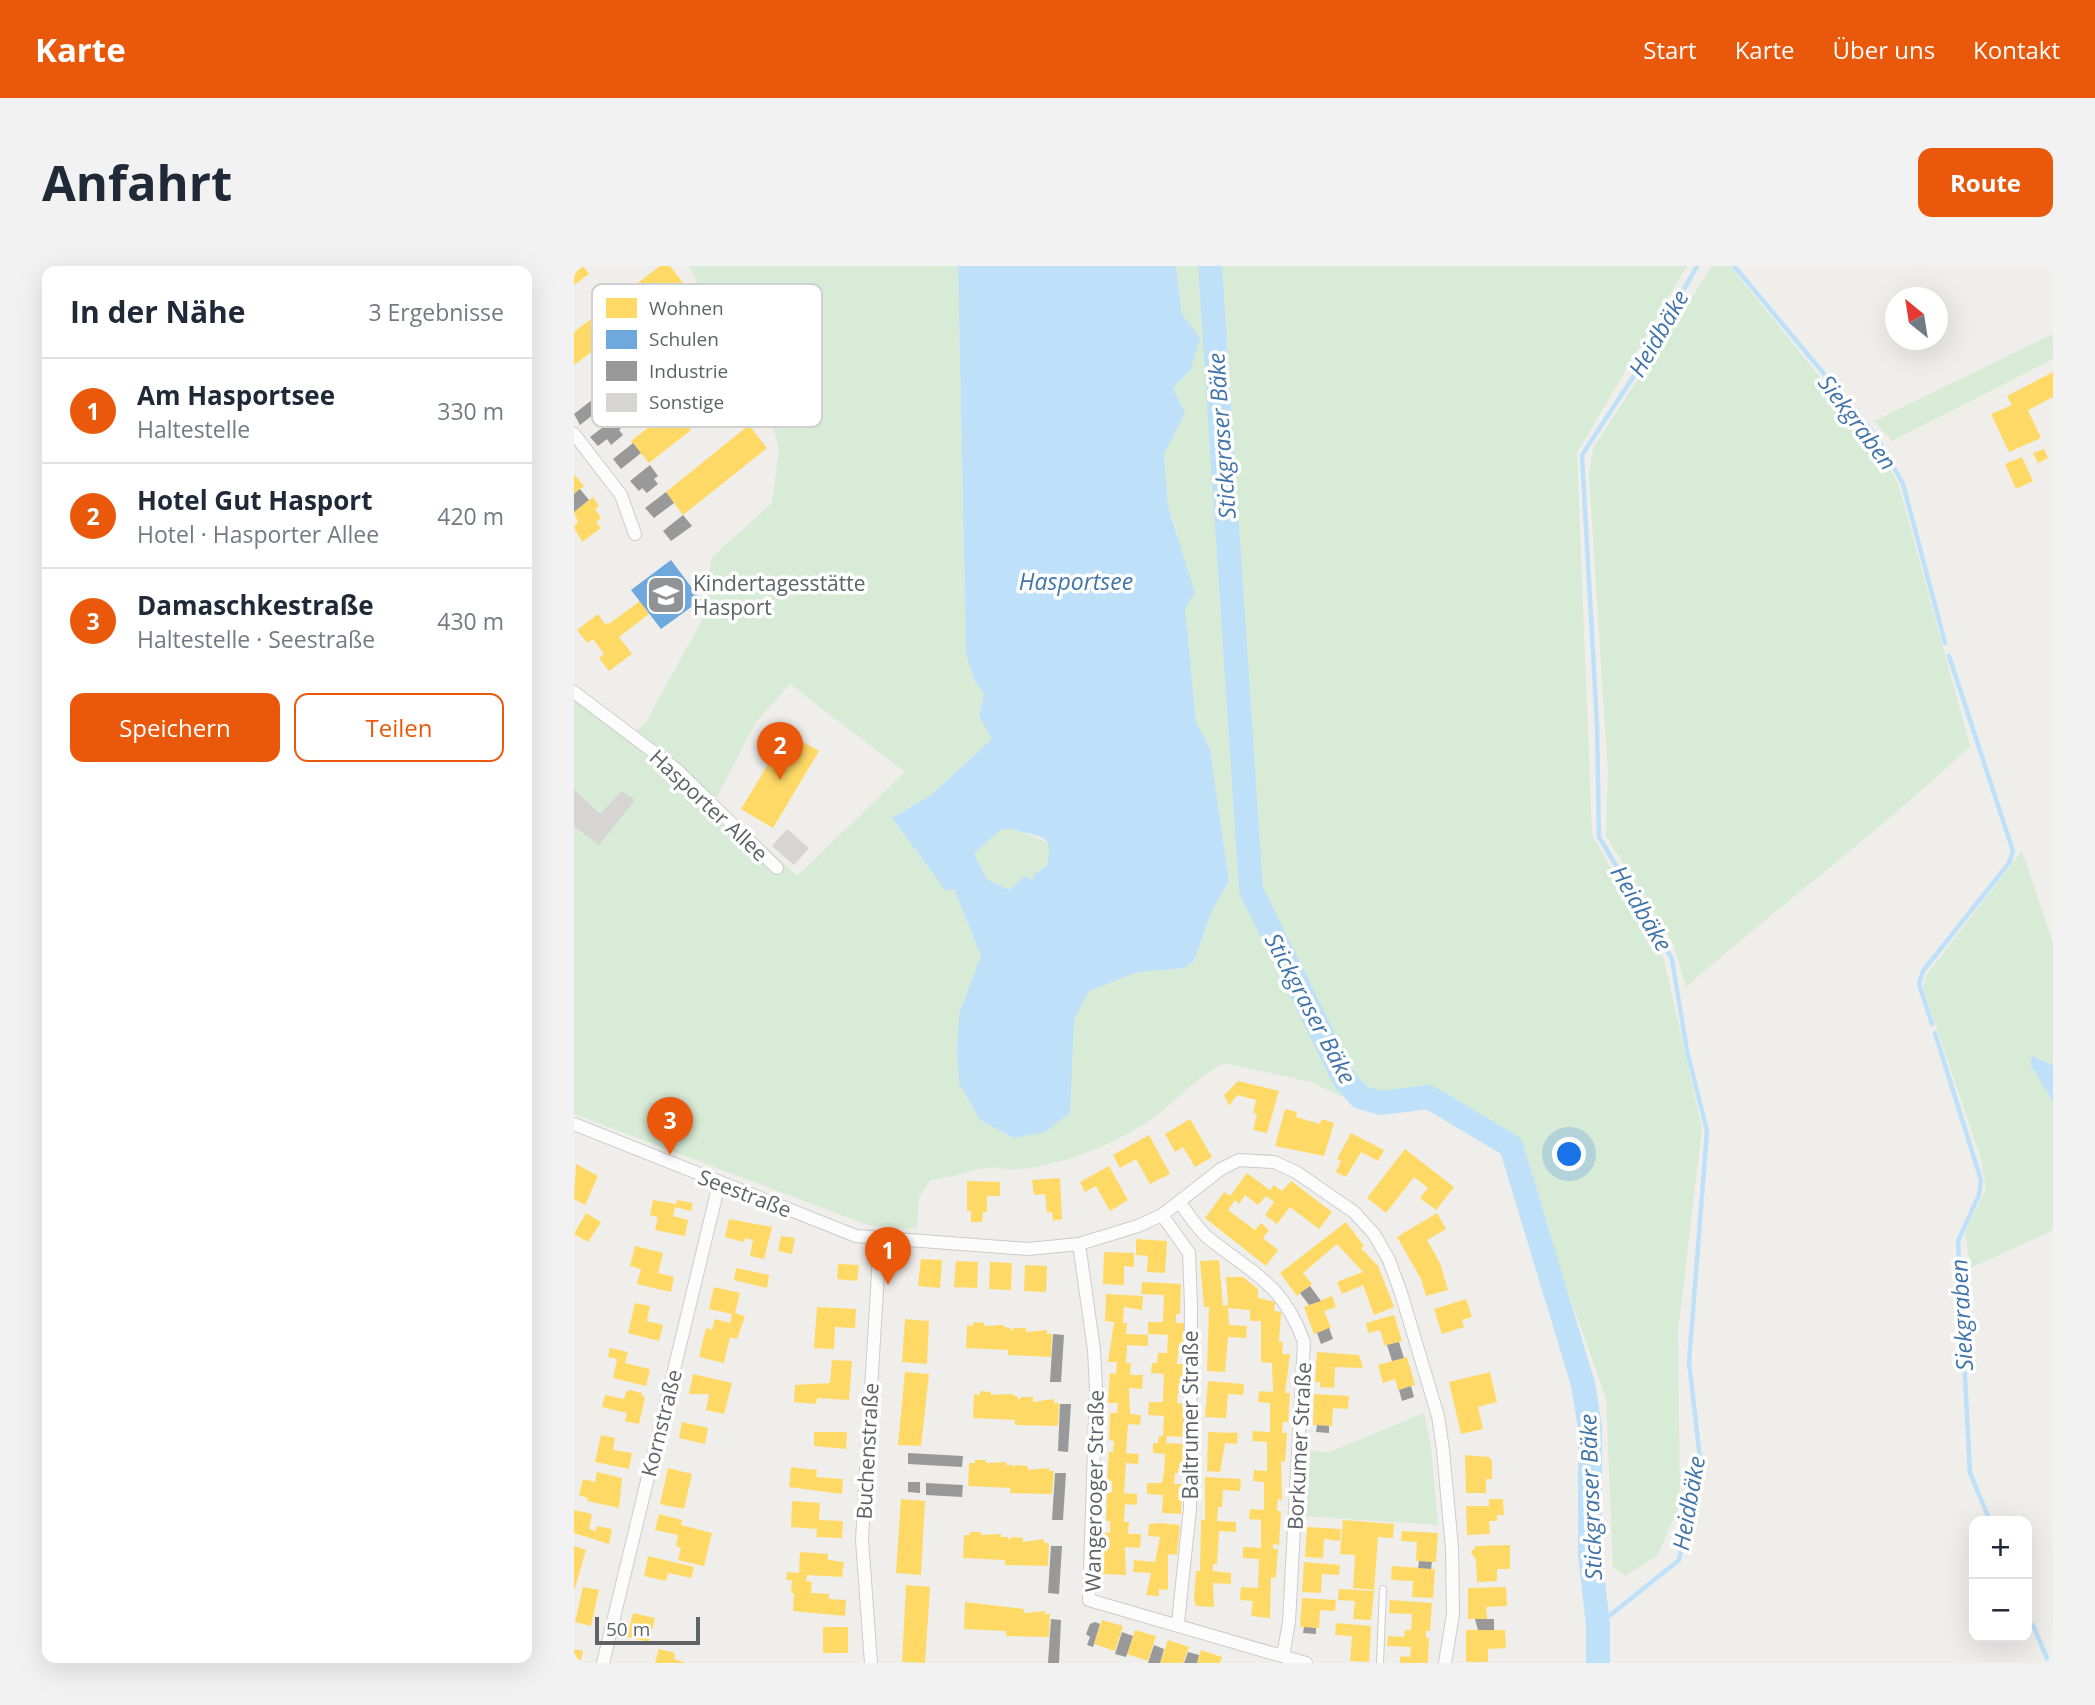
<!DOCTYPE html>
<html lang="de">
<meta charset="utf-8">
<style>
:root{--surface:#fff;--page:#f2f2f3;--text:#1f2937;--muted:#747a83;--line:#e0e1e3;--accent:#ea580c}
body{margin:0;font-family:"Open Sans",sans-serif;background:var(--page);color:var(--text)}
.controls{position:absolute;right:21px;bottom:21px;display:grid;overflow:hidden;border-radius:14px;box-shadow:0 7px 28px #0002}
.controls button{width:63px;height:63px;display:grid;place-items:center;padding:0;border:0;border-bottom:2px solid var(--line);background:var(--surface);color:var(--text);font:35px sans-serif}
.compass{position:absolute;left:1311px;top:21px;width:63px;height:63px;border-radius:50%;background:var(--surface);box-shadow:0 7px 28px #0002;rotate:330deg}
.scale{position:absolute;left:21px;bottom:18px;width:105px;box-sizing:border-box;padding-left:7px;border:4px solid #5f6368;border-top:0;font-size:19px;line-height:24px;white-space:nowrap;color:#5f6368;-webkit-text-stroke:5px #fff;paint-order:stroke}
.you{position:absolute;left:996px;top:889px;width:24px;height:24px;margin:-18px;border:5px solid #fff;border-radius:50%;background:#1a73e8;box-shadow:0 0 0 10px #1a73e833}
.badge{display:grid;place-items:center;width:46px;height:46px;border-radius:50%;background:var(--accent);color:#fff;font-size:23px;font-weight:700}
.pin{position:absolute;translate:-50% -58px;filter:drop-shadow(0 2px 4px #0008)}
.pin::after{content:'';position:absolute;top:37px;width:24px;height:21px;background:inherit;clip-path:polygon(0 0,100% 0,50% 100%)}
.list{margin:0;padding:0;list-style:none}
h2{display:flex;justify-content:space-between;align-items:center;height:91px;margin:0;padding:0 28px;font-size:30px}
h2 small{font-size:23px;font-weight:400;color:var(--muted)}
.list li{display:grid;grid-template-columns:46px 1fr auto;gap:21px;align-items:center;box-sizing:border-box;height:105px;padding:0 28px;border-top:2px solid var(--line)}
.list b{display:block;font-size:26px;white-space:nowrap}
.list p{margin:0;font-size:23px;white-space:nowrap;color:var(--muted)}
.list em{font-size:23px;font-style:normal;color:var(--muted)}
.actions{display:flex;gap:14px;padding:21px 28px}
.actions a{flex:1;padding:16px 0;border:2px solid var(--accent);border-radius:14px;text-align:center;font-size:24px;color:var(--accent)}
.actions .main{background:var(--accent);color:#fff}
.map{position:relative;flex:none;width:1479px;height:1397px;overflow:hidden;border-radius:14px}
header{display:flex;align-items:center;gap:42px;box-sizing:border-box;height:98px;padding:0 35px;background:var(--accent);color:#fff}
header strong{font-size:33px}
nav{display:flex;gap:38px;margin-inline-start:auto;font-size:24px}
.intro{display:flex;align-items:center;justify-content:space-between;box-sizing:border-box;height:168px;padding:0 42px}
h1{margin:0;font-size:49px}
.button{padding:18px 32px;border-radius:14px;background:var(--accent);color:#fff;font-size:24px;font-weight:700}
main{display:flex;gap:42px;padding:0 42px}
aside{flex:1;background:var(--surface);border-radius:14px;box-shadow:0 7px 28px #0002}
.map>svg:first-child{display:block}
.green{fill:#d8ebd6;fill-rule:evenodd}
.water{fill:#bfe0f9;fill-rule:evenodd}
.homes{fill:#ffd966}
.schools{fill:#6fa8dc}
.industry{fill:#999}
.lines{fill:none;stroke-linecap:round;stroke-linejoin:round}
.stream{stroke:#bfe0f9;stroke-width:4.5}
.river{stroke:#bfe0f9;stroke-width:24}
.building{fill:#d6d5d3}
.service-casing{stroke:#cbcccc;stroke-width:8}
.minor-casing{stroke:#cbcccc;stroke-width:14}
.service{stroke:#fdfcfc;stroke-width:6}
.minor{stroke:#fdfcfc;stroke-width:12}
.labels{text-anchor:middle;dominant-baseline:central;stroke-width:7;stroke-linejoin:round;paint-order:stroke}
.poi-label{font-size:21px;fill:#5f6368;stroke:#fff;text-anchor:start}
.street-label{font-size:21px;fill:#5f6368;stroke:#fff}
.water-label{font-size:23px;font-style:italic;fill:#4174aa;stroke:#fff}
.key{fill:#fff;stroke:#cfd0d2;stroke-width:2}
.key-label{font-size:19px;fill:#5f6368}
</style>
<header>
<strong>Karte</strong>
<nav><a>Start</a><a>Karte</a><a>Über uns</a><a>Kontakt</a></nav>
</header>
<div class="intro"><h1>Anfahrt</h1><a class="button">Route</a></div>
<main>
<aside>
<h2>In der Nähe<small>3 Ergebnisse</small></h2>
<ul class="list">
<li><span class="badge">1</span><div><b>Am Hasportsee</b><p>Haltestelle</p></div><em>330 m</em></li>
<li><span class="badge">2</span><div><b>Hotel Gut Hasport</b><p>Hotel · Hasporter Allee</p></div><em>420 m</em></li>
<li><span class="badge">3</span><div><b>Damaschkestraße</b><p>Haltestelle · Seestraße</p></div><em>430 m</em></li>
</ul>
<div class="actions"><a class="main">Speichern</a><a>Teilen</a></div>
</aside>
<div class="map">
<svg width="1479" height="1397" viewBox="0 0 1479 1397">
<rect width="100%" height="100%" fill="#efeeea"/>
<!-- green -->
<path class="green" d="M115 0H384L392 387 401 415 410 428 405 450 418 473 358 528 318 552 372 624 379 622 407 690 385 748V817L406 854 440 872 496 786 500 754 515 725 564 706 610 702 620 695 638 644 655 615 636 483 622 456 603 265 594 240 590 187 611 147 599 122 617 103 626 72 608 48 602 0H1113L1003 187 1018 569 1090 694 1128 862 1104 1066 1106 1239 1083 1290 1051 1310 1039 1301 1032 1132 941 878 862 827 800 829 779 817 684 627 653 63 650 384 669 627 758 802 774 823 771 832 737 816 650 797C623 810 597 841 569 859 533 881 490 898 448 903 435 905 422 900 410 902 391 906 377 912 357 914L345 931 343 963 294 959 0 848V434L53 472 72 456 128 354 138 291 198 237 205 184 163 18 131 31ZM216 418 331 506 223 610 142 533 182 456Z
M1138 0H1156L1309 189 1325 220 1396 480C1306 565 1206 639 1112 721L1099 677 1032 570 1034 506 1015 210 1019 182Z
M1479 68V93L1318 175 1300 155Z
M437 563C471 575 497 576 459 615L450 610 435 624 413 613 400 588 426 564Z
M1448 585 1479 677V799L1463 791 1473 828 1479 836V964L1397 1002 1391 966 1412 923 1407 893 1349 722 1353 708Z
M850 1147 857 1182 864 1259 729 1250 735 1185 756 1186Z"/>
<!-- water -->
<path class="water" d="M384 0H602L608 48 626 72 617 103 599 122 611 147 590 188 594 240 621 327 611 342 622 456 636 483 655 615 638 644 620 695 610 702 564 706 515 725 500 754 496 847 471 866 440 872 406 854 385 817 383 786 385 748 407 690 380 623 372 625 318 552 358 528 418 473 405 450 410 428 401 415 392 388ZM437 563C464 572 483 565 472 601L461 607 459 614 450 610 435 624 413 613 400 588 426 564Z
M1458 790 1479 799V836L1456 798Z"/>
<!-- homes -->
<path class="homes" d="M0 0H9L15 8 0 19Z
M86 0H96L109 17 55 58 38 37Z
M30 43 47 64 0 99V66Z
M1479 106V131L1454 144 1467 172 1435 186 1417 148 1438 139 1433 130Z
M99 142 117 164 75 197 57 175Z
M175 159 193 182 109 249 92 226Z
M1470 183 1474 192 1464 197 1459 187Z
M1448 191 1459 215 1442 223 1431 198Z
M0 208 10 220 0 228Z
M19 231 25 240 21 243 27 252 22 256 27 262 8 276 0 261 4 256 0 246Z
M66 335 75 348 45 371 58 388 35 405 25 392 30 388 19 373 13 377 3 364 24 348 31 358 36 357Z
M213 467 245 485 199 562 167 543Z
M664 815 705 825 693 867 679 864 683 848 679 847 682 834 663 829 655 840 650 829Z
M711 843 723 846 722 851 746 858 748 853 760 857 750 890 701 880Z
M616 853 638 891 621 901 609 881 601 886 591 868Z
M777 867 810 884 804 895 787 886 772 911 762 906 767 895 763 893Z
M575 869 596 908 576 918 562 893 546 902 539 889Z
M831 883 880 921 862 944 846 932 854 922 840 911 812 947 793 932Z
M2 898 24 910 11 939 0 933Z
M535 900 554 934 536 945 522 920 511 926 506 916Z
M673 907 696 924 700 919 708 925 717 915 758 946 745 963 716 941 703 958 691 949 700 936 692 930 684 939 671 929 665 938 661 934 654 944 681 964 687 957 695 964 689 972 704 984 692 1000 631 952 650 926 656 930Z
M486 912 488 953 479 955 478 946 473 947 471 928 460 929 458 914Z
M393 915 426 916V930H413V946H409L408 956H397V945H393Z
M79 934 102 938 103 934 119 937 117 945 101 941 99 950 114 954 111 970 81 964 84 951 76 949Z
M12 947 27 956 14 976 0 968Z
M863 947 872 963 853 974 866 997 874 1024 852 1030 847 1013 823 971Z
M155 953 198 961 190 993 176 990 179 974 171 972 170 976 151 971Z
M772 956 790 980 787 982 804 1000 820 1041 800 1049 789 1019 768 1028 763 1016 789 1006 763 978 729 1007 738 1018 723 1030 706 1007Z
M207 970 221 972 218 988 204 985Z
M562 973 593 975 591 1007 573 1006 574 990 562 989Z
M61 980 89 987 84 1007 100 1011 97 1026 63 1018 67 1003 56 1000Z
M530 986 560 987V1001L550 1000V1019L529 1018Z
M347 993 368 994 366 1022 344 1020Z
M645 994 649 1040 654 1039 652 1011H669L684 1023V1032L701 1036 700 1045 707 1046 705 1076H709L708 1088H716L711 1127H716L714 1156H709L708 1167H713L711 1196 707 1195 708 1234 704 1233 703 1245H707L705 1279 699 1278V1283H704L702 1312 697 1311 696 1352 677 1350 679 1335 666 1334 667 1321 684 1322 685 1293 669 1292V1281L687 1282V1254L675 1253 676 1243 690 1244V1216L679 1215 680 1204 693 1205V1176L678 1175 679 1165 696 1166V1137L684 1136 685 1125 699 1126 698 1097 687 1096V1055H676V1044L654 1042 655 1059 673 1060 672 1072 654 1071 651 1106 633 1105 635 1041H630L626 995Z
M382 995 404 996 403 1022 380 1021Z
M416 996 438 997 437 1024 415 1023Z
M264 998 285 999 283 1015 263 1013Z
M451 999 473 1000 472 1026 450 1025Z
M162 1002 195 1009 193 1022 160 1014Z
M568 1016 607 1018 606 1048H602V1057H611L609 1088 604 1087 603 1098H610L609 1127H604L603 1137 611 1138 610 1171 593 1170 592 1177 610 1178 608 1207H601L600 1218H608L607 1248 588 1247 589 1229 573 1228V1217H588L590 1206 591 1188 579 1187V1177H584L585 1170H589L590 1150 574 1149 575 1136H589L590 1108 577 1107 578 1097H583L584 1087H593L594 1069 574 1068V1056H589L590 1029 567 1028Z
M140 1021 166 1027 161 1047 171 1050 163 1073 156 1071 150 1097 125 1091 132 1062 138 1064 141 1053 156 1057 158 1048 135 1043Z
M532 1028 569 1030 568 1044 550 1041 549 1057H553L552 1068 574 1069V1080L553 1079 552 1097H557L556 1109H569L568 1123 555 1122 556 1148 567 1149 566 1159 554 1158 552 1187 565 1188 564 1198 552 1197 550 1227 563 1228V1239L551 1238 550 1256H555L554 1268H567L566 1282 551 1281 552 1309 528 1308 530 1266 536 1267V1255H532L533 1226 538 1227V1215H533L535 1186H539L540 1175 535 1174 536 1147H543L544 1137H534L536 1107 542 1108 543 1096H534L540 1056 531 1055Z
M758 1030 762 1041 750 1045 757 1062 740 1068 730 1041Z
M892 1033 898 1051 888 1054 890 1061 868 1068 860 1043Z
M61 1037 76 1040 73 1055 89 1059 85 1075 54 1067Z
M243 1041 282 1043 281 1062 261 1061 260 1083 240 1082Z
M820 1049 828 1075 811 1080 806 1064 794 1067 792 1057Z
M331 1053 355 1055 353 1098 328 1096Z
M399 1056 410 1057V1060L430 1059V1061L437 1062V1065L441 1062H452V1066L473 1064V1068H478L477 1091 434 1089V1084L392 1082 393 1059 399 1060Z
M36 1082 54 1086 51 1097 76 1103 72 1120 39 1112 43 1093 34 1091Z
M743 1086 785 1089 789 1102 761 1101 760 1122 746 1121V1116H741Z
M833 1091 841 1119 824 1124 821 1113 809 1117 804 1099Z
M258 1094 278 1095 275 1134 243 1132 242 1138 220 1136 221 1119 256 1117Z
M331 1106 355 1108 347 1180 324 1179Z
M916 1106 923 1136 904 1141 909 1163 887 1168 875 1116Z
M119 1108 158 1117 150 1148 132 1144 135 1128H115Z
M634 1115 670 1118 669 1129 654 1128 652 1152 631 1151Z
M56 1124 68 1127V1130L71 1131 65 1158 51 1155 53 1147 28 1141 31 1129 50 1133 52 1126Z
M406 1125 417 1126V1129L437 1128 444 1131V1134L448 1131H459V1136L480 1133V1137H485L484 1160 441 1159V1154L399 1152 400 1128 406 1129Z
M740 1128 775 1130 774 1143 759 1142 758 1160 739 1159Z
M108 1156 134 1162 131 1178 105 1172Z
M240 1166H273L272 1183 240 1180Z
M634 1166 664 1167 663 1178 651 1177 646 1206 633 1205Z
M27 1169 41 1172 39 1184 58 1187 55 1203 21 1196Z
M891 1189 915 1191 918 1195V1213H912V1227H892Z
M401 1194H412V1197L432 1196V1199H439V1202L442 1199 454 1200V1204L475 1202V1205H480L478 1228 436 1227V1222L394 1220 395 1197H401Z
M217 1201 243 1204 242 1211 269 1213 268 1228 215 1221Z
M94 1202 118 1208 110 1243 86 1238Z
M23 1206 48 1212 45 1242 13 1235 14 1232 5 1229 9 1213 21 1216Z
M631 1211 667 1213 666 1225 649 1224 648 1241H644L643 1255 662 1256V1266L645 1265 643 1298H639V1305L657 1307V1318L639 1317 640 1341 622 1340 620 1333 622 1305H626L627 1254H631Z
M327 1233 351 1235 347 1309 322 1307Z
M915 1233H929L930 1249H923V1255H915L916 1268 893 1269 892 1240H915Z
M218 1235 246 1237 245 1254 269 1255 268 1272 242 1271 243 1263 217 1261Z
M0 1244 18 1248 15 1263 22 1265 23 1260 38 1263 35 1278 0 1267Z
M85 1248 108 1254 107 1259 138 1267 130 1300 104 1294 107 1282 102 1280 104 1269 81 1264Z
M769 1254 820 1258 819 1272 804 1271 800 1324 779 1322 781 1289 766 1288Z
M586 1257 606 1259 603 1289 594 1288V1324L585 1323V1330L572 1329 577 1307 559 1306 560 1294 581 1296 586 1271 574 1270 575 1258Z
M733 1261 767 1263 766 1275 750 1273 749 1292 731 1291Z
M828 1265 864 1267 862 1296 842 1295 843 1276 827 1275Z
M396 1266H407V1269L427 1268V1271H434V1274L438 1271 449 1272V1276L470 1273V1277H475L474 1300 431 1299V1294L389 1292 390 1269H396Z
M936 1279V1303H923V1315L903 1316 902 1294 897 1286 902 1280Z
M0 1280 12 1284 1 1322H0Z
M226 1286 254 1288V1294L270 1296 268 1311 233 1309 232 1315 238 1316 237 1327 255 1328V1333L272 1334 271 1350 219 1345 220 1327H217L218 1314H212L213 1306 225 1307Z
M74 1290 120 1301 117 1312 94 1307 92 1315 70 1310Z
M730 1296 766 1299 765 1309 748 1308 747 1327 728 1326Z
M818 1300 861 1303 859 1332 838 1331 839 1315 817 1314Z
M332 1319 356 1321 351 1397 328 1396Z
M9 1321 25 1324 17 1360 1 1356Z
M932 1321 933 1340 912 1341 913 1353H894V1322Z
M765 1323 800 1325 797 1354 779 1353 781 1335 764 1334Z
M728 1332 762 1334 761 1345 746 1344 745 1362 726 1361Z
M816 1334 858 1337 856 1365H852V1372H855L854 1397H826V1390L836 1391 837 1381 813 1380 814 1370 830 1371 831 1364H837L838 1348 815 1347Z
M391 1336 450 1343V1347L471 1345V1348H476L475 1371 432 1370V1365L390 1363Z
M59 1347 81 1352 75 1376 53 1371Z
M528 1354 549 1360 541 1385 520 1378Z
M762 1357 797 1360 795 1396 776 1395 778 1370 761 1369Z
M249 1361H274V1387H249Z
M561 1364 582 1370 574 1395 553 1388Z
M892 1364H931L932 1382 914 1383V1396H892Z
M594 1374 615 1381 609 1397H586Z
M0 1383 9 1385 6 1397H0Z
M85 1383 101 1387 100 1393 112 1397H81Z
M627 1384 648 1391 646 1397H623Z"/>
<!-- schools -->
<path class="schools" d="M97 294 127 334 87 363 57 324Z"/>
<!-- industry -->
<path class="industry" d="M23 130 30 140 6 159 0 148Z
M41 152 48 161 45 164 49 169 37 179 33 173 24 180 16 171Z
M59 177 67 187 47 203 39 193Z
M76 199 84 210 80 213 84 218 73 227 68 222 65 225 56 215Z
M6 223 15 234 0 246V228Z
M92 226 100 237 80 252 71 242Z
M109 249 118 260 97 275 89 265Z
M736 1020 747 1035 735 1039 726 1027Z
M755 1062 759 1073 747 1078 743 1067Z
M479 1068 490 1069 487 1116H476Z
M825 1076 830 1092 818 1095 813 1079Z
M837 1120 840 1131 828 1135 825 1124Z
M486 1138H497L494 1186 484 1185Z
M743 1159 755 1160V1167L742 1166Z
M334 1187 389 1190 388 1201 334 1198Z
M481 1207H492L489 1254H478Z
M334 1216H346V1227L334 1226Z
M352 1217 389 1219 388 1231 352 1229Z
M477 1280H488L485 1328 474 1327Z
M845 1295 858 1296 857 1303 844 1302Z
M477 1353 487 1354 485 1397H474Z
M901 1353H920V1364H904Z
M521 1356 526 1358 519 1381 513 1379 516 1371 512 1368 516 1358Z
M730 1361 742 1362V1368L729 1367Z
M548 1366 559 1370 552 1391 541 1388Z
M580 1379 590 1383 586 1397H574Z
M614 1386 625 1389 623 1397H610Z"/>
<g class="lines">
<!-- stream -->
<path class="stream" d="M1160 0 1302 170 1329 218 1371 377
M1358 758 1345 718 1349 705 1435 597 1439 585 1375 390
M1361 767 1407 914 1405 929 1384 975 1396 1207 1416 1255
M1453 1344 1455 1349
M1024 1359 1105 1294 1126 1193 1115 1096 1133 865 1113 785 1098 693 1025 571 1023 459 1008 189 1071 93 1123 0
M1459 1359 1475 1397"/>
<!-- river -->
<path class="river" d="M636 0 677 624 770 813 786 831 807 837 855 831 937 880 1009 1118 1016 1162V1289L1024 1359V1397"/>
</g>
<!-- building -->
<path class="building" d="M0 523 26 548 48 525 61 534 25 579 0 560Z
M213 563 235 582 220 599 198 580Z"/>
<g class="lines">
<!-- service casing -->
<g class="service-casing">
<path id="service" d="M806 1397 809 1323"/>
</g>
<!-- minor casing -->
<g class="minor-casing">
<path id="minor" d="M0 168 47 229 61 268
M0 426 102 503 203 602
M0 858 282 970 454 983 505 978 564 960 588 949 647 903 665 894 700 896 722 906 780 946 800 968 815 994 827 1027 864 1150 869 1184 878 1282 879 1348 871 1397
M606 937C614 948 623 962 633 971 679 1008 708 1016 730 1076L715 1356 709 1390
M588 949 615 987 617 1039 616 1242 604 1357
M505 978 520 1084 522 1122 515 1334 732 1397
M29 1397 145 918
M297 1397 288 1274 306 973"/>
</g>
<!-- service -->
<use href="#service" class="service"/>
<!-- minor -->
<use href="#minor" class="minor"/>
</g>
<!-- icons -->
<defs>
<g id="school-square" transform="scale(2.0125)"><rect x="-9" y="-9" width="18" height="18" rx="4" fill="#919496" stroke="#fff"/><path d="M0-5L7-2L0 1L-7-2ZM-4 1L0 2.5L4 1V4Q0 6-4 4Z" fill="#fff"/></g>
</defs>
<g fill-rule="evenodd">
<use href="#school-square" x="92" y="329"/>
</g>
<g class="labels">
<!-- poi labels -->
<g class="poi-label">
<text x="119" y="317">Kindertagesstätte<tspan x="119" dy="24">Hasport</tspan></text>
</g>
<!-- street labels -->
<g class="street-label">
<text transform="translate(135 539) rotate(43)">Hasporter Allee</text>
<text transform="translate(171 927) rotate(21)">Seestraße</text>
<text transform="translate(616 1149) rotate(-90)">Baltrumer Straße</text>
<text transform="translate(87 1157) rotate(-76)">Kornstraße</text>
<text transform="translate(725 1180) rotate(-87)">Borkumer Straße</text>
<text transform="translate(293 1185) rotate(-87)">Buchenstraße</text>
<text transform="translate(520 1225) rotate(-89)">Wangerooger Straße</text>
</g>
<!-- water labels -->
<g class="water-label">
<text transform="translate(1084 67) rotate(-60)">Heidbäke</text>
<text transform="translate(1284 156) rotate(53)">Siekgraben</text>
<text transform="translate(647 170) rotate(-94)">Stickgraser Bäke</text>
<text x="502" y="315">Hasportsee</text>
<text transform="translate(1068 642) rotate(59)">Heidbäke</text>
<text transform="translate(737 742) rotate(62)">Stickgraser Bäke</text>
<text transform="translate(1387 1049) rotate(-93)">Siekgraben</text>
<text transform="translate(1016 1231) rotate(-92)">Stickgraser Bäke</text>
<text transform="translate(1114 1237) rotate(-80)">Heidbäke</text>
</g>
</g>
<!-- legend -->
<rect x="18" y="18" width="230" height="143" rx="10" class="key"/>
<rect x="32" y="32" width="31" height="20" fill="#ffd966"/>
<rect x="32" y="64" width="31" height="19" fill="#6fa8dc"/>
<rect x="32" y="95" width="31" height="20" fill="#999"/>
<rect x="32" y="127" width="31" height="19" fill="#d6d5d3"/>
<g class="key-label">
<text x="75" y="49">Wohnen</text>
<text x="75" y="80">Schulen</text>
<text x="75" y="112">Industrie</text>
<text x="75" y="143">Sonstige</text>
</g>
</svg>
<div class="controls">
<button>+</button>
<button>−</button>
</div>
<svg class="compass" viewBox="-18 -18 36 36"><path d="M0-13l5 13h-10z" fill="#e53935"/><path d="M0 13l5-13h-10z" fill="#747a83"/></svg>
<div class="scale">50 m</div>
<div class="you"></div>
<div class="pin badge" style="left:314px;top:1019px">1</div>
<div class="pin badge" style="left:206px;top:514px">2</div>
<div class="pin badge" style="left:96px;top:889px">3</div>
</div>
</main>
